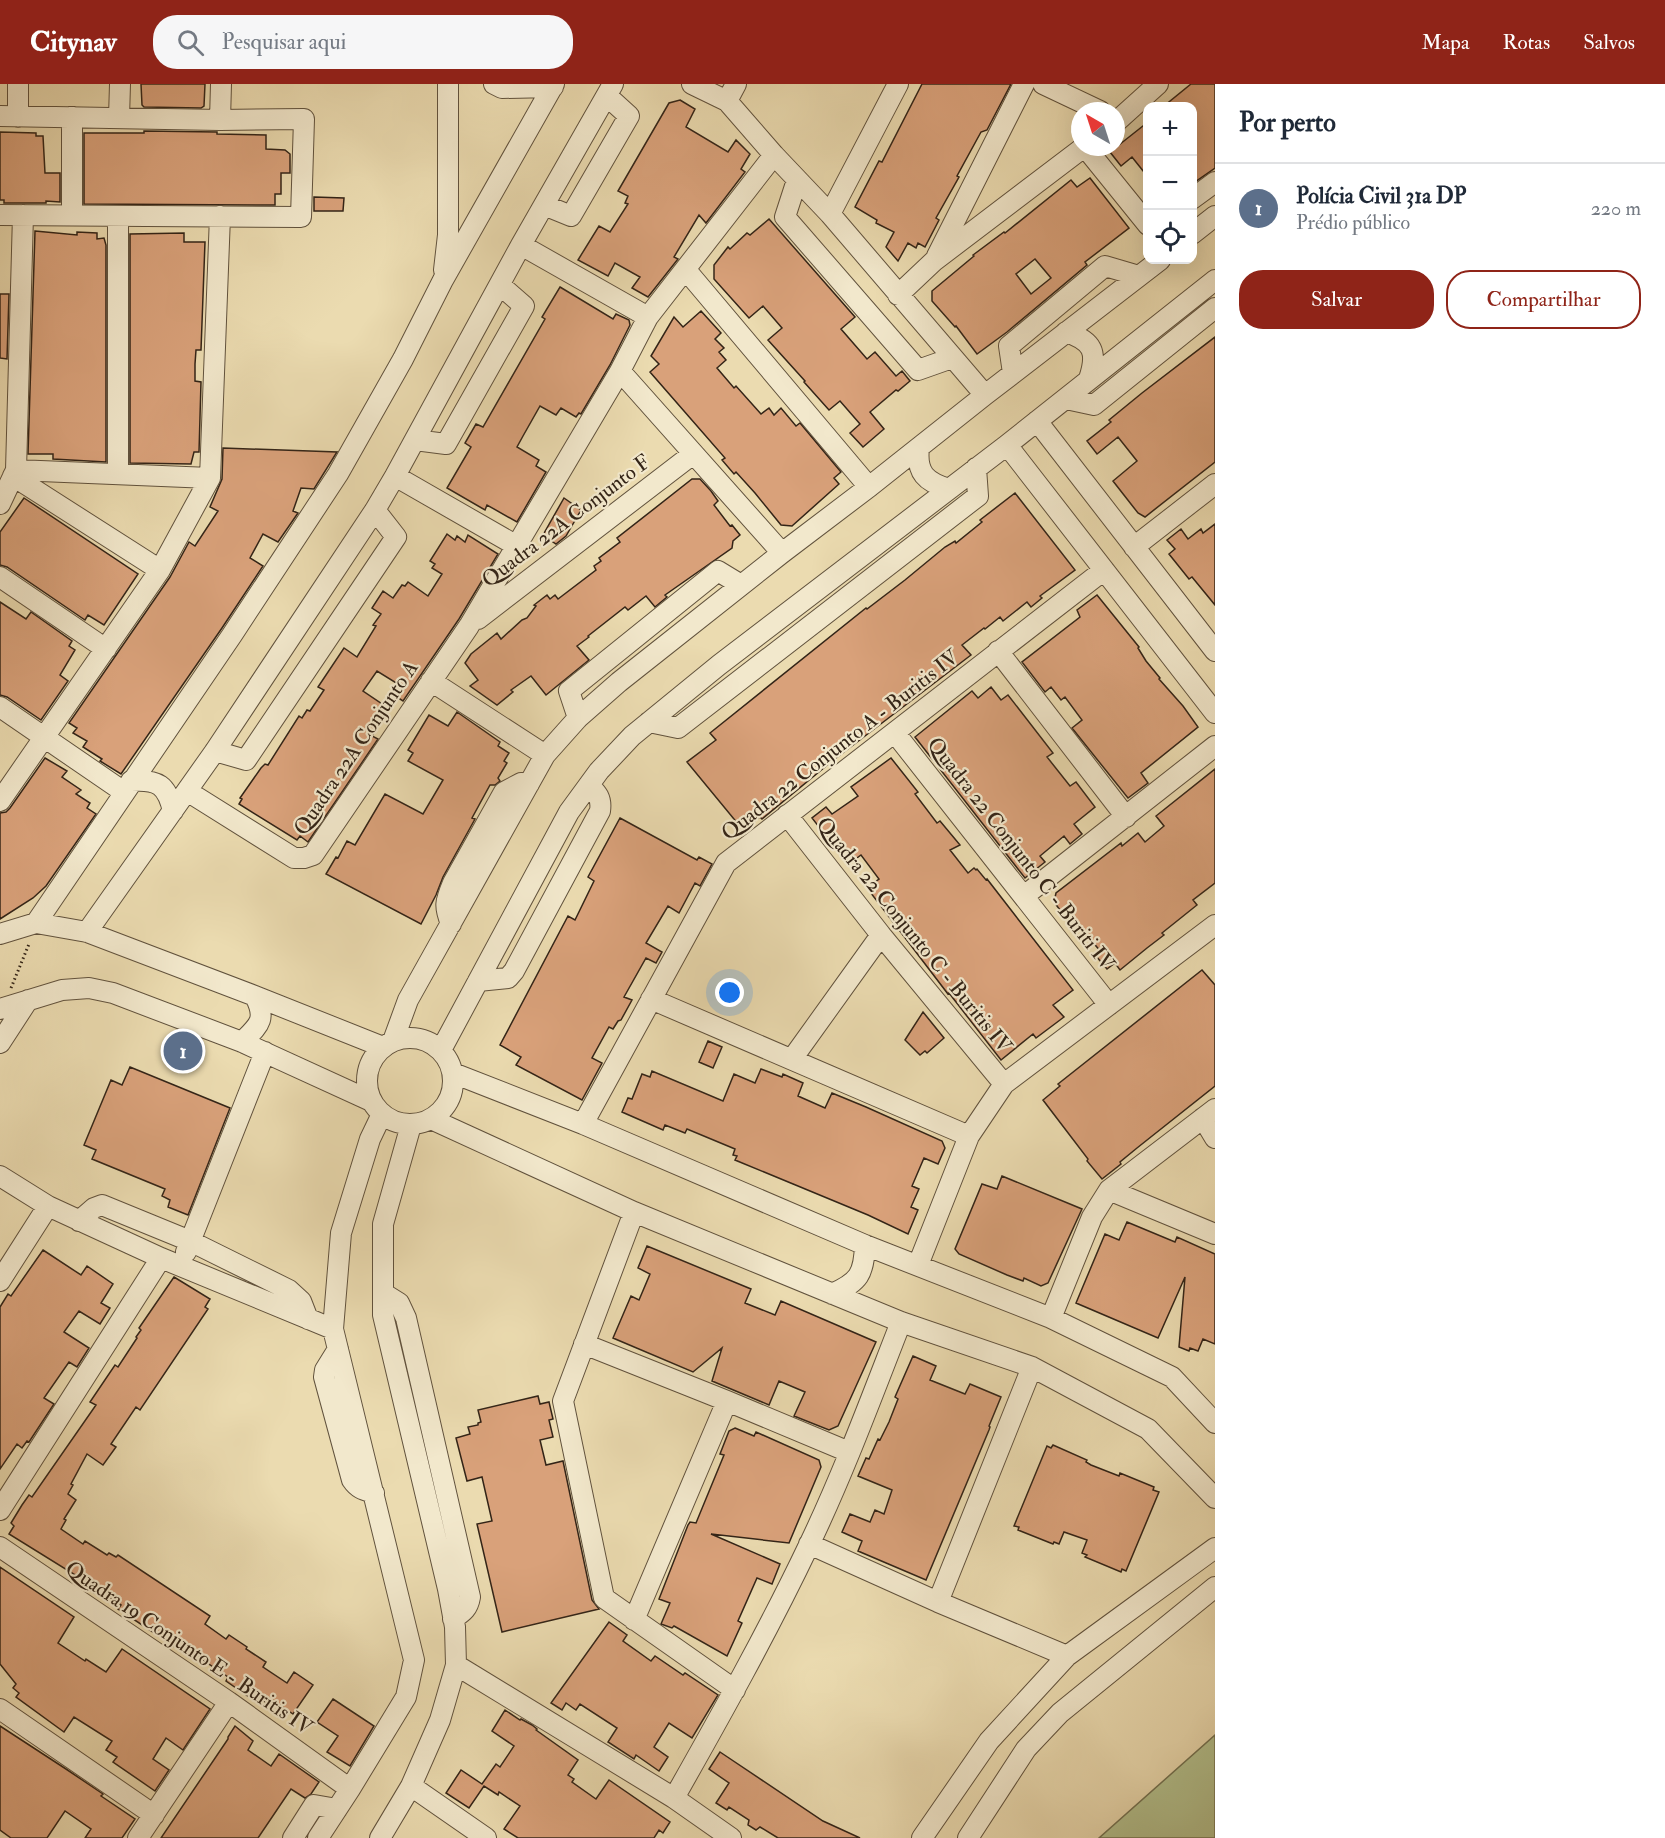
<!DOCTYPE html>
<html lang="pt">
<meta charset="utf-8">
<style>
:root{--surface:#fff;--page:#f6f6f7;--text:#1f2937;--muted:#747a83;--line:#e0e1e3;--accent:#8f2418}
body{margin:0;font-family:"IM FELL Double Pica",serif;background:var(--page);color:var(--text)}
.controls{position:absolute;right:18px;top:18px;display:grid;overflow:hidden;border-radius:12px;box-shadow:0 6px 24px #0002}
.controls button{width:54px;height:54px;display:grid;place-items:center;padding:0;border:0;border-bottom:2px solid var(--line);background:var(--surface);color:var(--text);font:30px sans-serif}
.compass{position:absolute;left:1071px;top:18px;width:54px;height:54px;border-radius:50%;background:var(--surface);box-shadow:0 6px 24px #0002;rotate:321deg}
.you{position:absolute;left:730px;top:909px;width:21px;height:21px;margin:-15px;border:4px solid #fff;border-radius:50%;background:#1a73e8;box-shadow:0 0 0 9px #1a73e833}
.badge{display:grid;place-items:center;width:39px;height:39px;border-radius:50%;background:var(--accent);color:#fff;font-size:20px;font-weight:700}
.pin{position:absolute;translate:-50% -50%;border:3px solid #fff;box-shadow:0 2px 6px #0006}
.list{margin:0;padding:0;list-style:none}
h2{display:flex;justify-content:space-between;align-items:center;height:78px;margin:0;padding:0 24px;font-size:26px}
h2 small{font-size:20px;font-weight:400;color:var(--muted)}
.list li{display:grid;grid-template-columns:39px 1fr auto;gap:18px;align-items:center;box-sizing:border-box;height:90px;padding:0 24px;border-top:2px solid var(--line)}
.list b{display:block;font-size:22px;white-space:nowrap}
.list p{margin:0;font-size:20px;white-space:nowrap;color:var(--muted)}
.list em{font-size:20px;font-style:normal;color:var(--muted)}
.actions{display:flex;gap:12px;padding:18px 24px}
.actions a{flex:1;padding:14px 0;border:2px solid var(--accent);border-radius:24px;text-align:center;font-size:21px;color:var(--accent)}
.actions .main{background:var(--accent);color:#fff}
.icon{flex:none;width:33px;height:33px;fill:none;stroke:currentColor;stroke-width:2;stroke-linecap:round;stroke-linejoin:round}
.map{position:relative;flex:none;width:1215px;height:1754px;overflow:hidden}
header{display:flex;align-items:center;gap:36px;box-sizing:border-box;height:84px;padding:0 30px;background:var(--accent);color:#fff}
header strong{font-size:28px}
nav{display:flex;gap:33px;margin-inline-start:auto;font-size:21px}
.search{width:420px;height:54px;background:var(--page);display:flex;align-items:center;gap:15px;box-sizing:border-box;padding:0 21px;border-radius:24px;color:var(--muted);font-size:22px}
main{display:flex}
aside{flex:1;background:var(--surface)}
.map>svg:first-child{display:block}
.green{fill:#b3c18e;stroke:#737252;stroke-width:1.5}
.building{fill:#d9a17a;stroke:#332417;stroke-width:1.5;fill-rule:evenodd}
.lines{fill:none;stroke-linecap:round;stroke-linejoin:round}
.minor-casing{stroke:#61523d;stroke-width:22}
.path{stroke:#332417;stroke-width:3;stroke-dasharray:1.5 3;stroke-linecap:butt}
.minor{stroke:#f2e8cc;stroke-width:20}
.labels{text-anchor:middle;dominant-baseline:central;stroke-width:4.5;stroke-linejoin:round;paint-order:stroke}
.street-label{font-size:21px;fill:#332417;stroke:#f2e8cc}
</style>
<header>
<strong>Citynav</strong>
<div class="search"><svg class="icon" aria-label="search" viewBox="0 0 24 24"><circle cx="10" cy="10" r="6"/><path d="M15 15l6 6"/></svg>Pesquisar aqui</div>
<nav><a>Mapa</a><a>Rotas</a><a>Salvos</a></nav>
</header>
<main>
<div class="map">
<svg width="1215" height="1754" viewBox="0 0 1215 1754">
<rect width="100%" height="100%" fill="#ebdbb0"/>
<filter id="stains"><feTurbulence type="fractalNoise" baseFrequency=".00333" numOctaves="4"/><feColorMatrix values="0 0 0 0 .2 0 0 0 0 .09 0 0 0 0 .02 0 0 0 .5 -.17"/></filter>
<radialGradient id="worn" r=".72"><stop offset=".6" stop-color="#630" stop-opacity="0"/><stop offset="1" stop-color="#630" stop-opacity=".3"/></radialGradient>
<!-- green -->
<path class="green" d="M1215 1651V1754H1099Z"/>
<!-- building -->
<path class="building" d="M141 0H205L204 22 201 24 144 23 142 21Z
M922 0H1011L987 46 981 48 957 92 959 93 936 134 939 136 925 163 918 159 916 164 908 159 898 177 886 163 894 148 876 139 877 136 855 123 879 77 882 78Z
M1191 0H1215V84L1192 100V22H1164Z
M680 16 695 25 686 43 728 68 736 56 750 70 741 85 745 88 706 139 699 131 674 173 678 175 648 213 632 204 640 193 615 179 608 192 578 176 599 142 610 148 628 120 625 119 628 112 618 107 669 19Z
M1148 38V93L1132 73 1121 82 1110 68Z
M144 47 217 48V50L266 51V65L285 66 290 70V89H281V110H275V121L84 120V49H144Z
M0 48 36 49V52H43L45 89H60V118L46 117V119H4V116H0Z
M1090 94 1129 144 1085 178 1087 181 1007 248 977 270 956 242 955 243 932 217V207L974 172 973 171 1004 148 1005 149 1071 96 1077 103ZM1035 175 1051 194 1031 210 1016 190Z
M314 113 344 114 343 127H314Z
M769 135 855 233 841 245 867 275 875 268 896 292 902 287 910 297 898 307 896 306 870 328 884 345 863 363 850 349 860 340 840 317 829 326 804 298 805 297 768 256 782 244 763 222 749 234 714 195V181L728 163 730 165 747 149 750 151Z
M35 147 77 151V148L97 149V155L104 154 106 161V378L53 375V370H28Z
M184 149V158H205L201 266H196L195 280V297L201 298 199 368H194L191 380 130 379V150Z
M560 203 613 235 616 230 629 236 630 241 610 281 581 330 579 329 576 333 561 324 556 331 540 322 523 352 517 363 539 376 536 382 546 388 517 438 487 421 485 426 447 404 471 363 465 359 476 340 483 343 545 235 542 233Z
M0 210H9L7 275 0 274Z
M701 227 721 249 715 255 724 264 719 268 726 276 717 284 734 304 736 302 761 330 769 324 774 331 781 324 796 342 800 339 841 388 834 394 839 400 792 442 781 441 755 409 736 388 734 390 722 376 725 374 650 288 659 280 651 272 674 233 683 243Z
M1215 253V378L1145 433 1138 429 1113 397 1137 377 1118 353 1097 370 1087 357 1111 338 1109 336 1142 309Z
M223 364 337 368 314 405 301 404 293 427 298 429 278 458 263 450 250 474 263 482 222 544 121 690 100 677 102 675 83 663 87 657 73 649 77 644 69 639 170 493 189 458 195 462 218 427 210 423 222 395Z
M692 395H700L711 407 718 417 714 421 730 442 732 441 740 451 733 457 732 464 665 511 667 513 655 523 646 512 628 526 625 523 588 552 589 553 577 562 589 576 546 611 531 592 511 606 513 608 497 621 470 602 478 596 465 579 471 570 497 549 501 555 522 536 527 534 536 522 534 521 547 511 550 515 555 511 558 515 596 486 594 482 601 477 599 474 620 458 617 454Z
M1015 409 1075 486 1040 512 1042 514 1031 523 1027 518 1003 537 1000 533 985 545 984 544 962 561 971 571 831 678 762 735 760 733 743 746 687 678 716 656 710 649 866 524 867 525 905 496 945 463 955 457 956 459 982 438 980 436Z
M24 414 138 490 104 541 88 531 85 536 7 483 0 481V448Z
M564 414 581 426 566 452 556 460 543 451Z
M1215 440V521L1192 493 1189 495 1169 470 1175 465 1167 456 1181 445 1188 455 1201 445 1203 449Z
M447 450 455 456 457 452 465 458 468 451 498 470 459 535 403 617 392 610 398 600 377 587 363 607 388 624 375 643 377 644 372 652 378 655 308 758 300 752 297 756 239 720 242 715 240 714 261 684 265 680 268 681 299 632 302 634 307 626 310 627 324 606 318 603 344 564 357 573 376 542 373 541 381 530 372 524 383 507 393 514 402 501 405 502 408 498 428 512 442 490 432 484 435 480 430 477Z
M1097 511 1139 563 1138 564 1146 577 1160 594 1159 595 1183 622 1198 643 1141 689 1148 699 1128 714 1072 644 1082 636 1065 613 1061 616 1051 603 1045 608 1022 578 1080 533 1077 526Z
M0 518 26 535 31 528 72 557 69 562 75 566 60 591 68 597 41 636 7 613 0 611Z
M991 603 1001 616 1008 611 1053 669 1047 673 1070 702 1076 698 1095 723 1074 740 1082 750 1070 760 1064 752 1040 772 1045 778 1025 794 915 653 972 607 978 614Z
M457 628 500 658 498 662 509 669 504 677 507 679 498 694 500 697 495 701H490L472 734 475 735 443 793 436 811 421 840 326 790 336 773 338 774 347 757 355 761 385 710 423 730 443 696 408 677 413 669 408 666 429 631 448 642Z
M45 674 67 687 62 693 81 706 76 710 90 719 87 724 96 730 46 802 33 814 0 835V729L6 728 10 724Z
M891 674 918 708 915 710 937 739 940 737 960 761 950 766 968 789 974 784 976 786 977 785 986 796 987 795 1073 906 1053 921 1064 933 1036 954 1033 950 1001 976 949 909 948 910 867 804 879 795 861 771 850 779H847L812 734 826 723 832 730 858 712 851 703Z
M1215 685V799L1193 816 1197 821 1162 849 1164 851 1147 864 1120 886 1115 879 1107 885 1096 872 1101 868 1070 831 1066 834 1054 818 1056 809 1121 759 1122 762 1138 749 1145 758 1164 742 1156 732Z
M620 734 697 776 699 773 712 780 700 802 695 799 679 829 668 822 646 859 662 868 656 879 646 874 624 913 632 916 621 936 618 937 613 945 609 943 592 974 602 979 582 1016 516 981 521 973 500 961 568 832 575 836 594 797 588 793Z
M1202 886 1215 901V1002L1137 1064 1120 1078 1121 1080 1102 1095 1087 1077 1088 1075 1043 1016 1060 1002 1058 1000Z
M923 928 944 954 927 969 925 967 920 971 905 956Z
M708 957 722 963 713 984 699 978Z
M130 983 230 1024 188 1131 168 1123 170 1116 162 1112 165 1105 92 1075 96 1066 84 1061 111 996 122 1001Z
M761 985 782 993 783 990 803 999 798 1012 825 1024 832 1009 866 1023 942 1057 945 1064 938 1080 924 1074 912 1102 919 1105 911 1123 918 1126 908 1150 868 1131 735 1076 737 1072 733 1071 735 1065 687 1045 685 1049 665 1041 663 1046 622 1028 628 1014 632 1015 642 990 650 993 652 987 723 1017 734 990 755 999Z
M1002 1092 1082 1125 1048 1199 1041 1202 1024 1194 1023 1197 1007 1191 959 1170 955 1165 982 1100 997 1105Z
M1127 1138 1175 1158 1177 1153 1215 1170V1260L1203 1255 1198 1267 1190 1264 1189 1267 1179 1263 1185 1193 1158 1254 1076 1219 1105 1150 1119 1156Z
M647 1162 751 1205 745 1219 775 1231 781 1217 876 1258 838 1342 829 1346 794 1332 805 1308 779 1297 769 1321 712 1297 722 1264 693 1288 613 1254 631 1212 639 1216 650 1190 638 1184Z
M43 1166 81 1191 87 1182 113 1200 101 1219 110 1224 100 1240 79 1227 64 1248 89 1264 77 1283 69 1278 44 1314 54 1320 29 1358 27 1357 22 1364 17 1360 0 1385V1223L8 1210 11 1212Z
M174 1193 210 1215 205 1223 208 1225 140 1326 136 1323 111 1360 116 1363 103 1381 87 1370 71 1400 73 1401 68 1410 76 1416 64 1435 66 1436 61 1445 83 1460 85 1457 107 1471 109 1469 116 1473 118 1471 210 1532 205 1540 226 1555 229 1551 247 1563 246 1565 266 1578 263 1583 287 1599 294 1588 313 1601 293 1630 271 1615 268 1620 255 1611 252 1615 226 1597 228 1593 179 1560 176 1564 165 1556 118 1525 121 1521 97 1505 94 1509 83 1501 85 1497 9 1450 14 1442 11 1439 22 1421 29 1411 32 1413 96 1321 90 1318 115 1281 118 1283 137 1254 136 1253 141 1246 139 1244Z
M913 1272 936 1282 930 1296 965 1310 970 1300 1001 1313 989 1342 990 1343 989 1346 926 1496 858 1467 862 1457 842 1448 850 1430 870 1438 875 1426 884 1430 892 1406 858 1392 866 1374 869 1375 878 1355 880 1356 889 1338 898 1315 895 1313Z
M538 1312 540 1320 549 1318 553 1335 549 1336 553 1353 540 1356 546 1381 563 1377 592 1516 599 1525 502 1548 477 1440 492 1437 482 1393 467 1397 456 1354 470 1350 468 1343 478 1341V1339L481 1338 478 1326Z
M735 1344 754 1352 756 1348 819 1376 821 1383 789 1459 711 1450 780 1480 772 1500 757 1494 738 1537 742 1539 727 1572 674 1542 672 1544 661 1540 670 1519 659 1515 688 1441 690 1438 696 1439 724 1371 720 1370 729 1347Z
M1053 1361 1087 1376 1086 1378 1091 1381 1119 1392 1120 1389 1154 1403 1153 1406 1159 1408 1126 1487 1122 1485 1121 1488 1085 1473 1087 1471 1082 1469 1087 1456 1064 1448 1059 1460 1054 1458 1053 1460 1018 1446 1019 1443 1014 1442 1047 1362 1051 1364Z
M0 1483 74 1533 58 1559 85 1577 86 1575 106 1588 122 1565 210 1625 183 1666 166 1654 153 1675 169 1686 155 1707 113 1678 117 1673 106 1666 112 1657 74 1633 64 1648 16 1613 19 1609 13 1604 16 1600 0 1580Z
M609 1538 627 1551 623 1557 651 1577 655 1572 683 1591 685 1589 718 1611 692 1654 669 1639 654 1663 668 1673 659 1687 636 1671 634 1675 608 1658 617 1644 580 1620 576 1626 566 1619 562 1626 551 1619Z
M333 1615 374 1642 350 1682 327 1668 338 1652 317 1638Z
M505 1626 520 1636 521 1635 532 1641 537 1645 536 1646 578 1676 568 1691 574 1695 572 1698 596 1715 609 1696 670 1738 663 1749 659 1746 654 1754H518L504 1745 520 1722 499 1708 498 1711 484 1702 469 1724 446 1709 461 1686 482 1700 496 1680 500 1683 514 1662 492 1647Z
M0 1642 66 1685 103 1710 101 1712 135 1735 122 1754H85L91 1745 65 1727 47 1754H11L0 1746Z
M235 1642 253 1657 248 1666 271 1682 279 1670 319 1698 311 1710 305 1714 291 1705 258 1754H161L228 1655V1653Z
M720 1668 823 1737 860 1754H778L760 1743 756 1746 748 1741 749 1736 729 1723 727 1726 716 1719 729 1699 709 1685Z"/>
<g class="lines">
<!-- minor casing -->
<g class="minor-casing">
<path id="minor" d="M18 0V33
M494 0 502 4 553 3
M692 0 727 17 774 71 830 130 985 311
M1043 0 1100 27
M727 17 736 0
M0 32 220 36 304 35 301 133 0 131
M72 33V131
M119 34 120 0
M220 36 221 0
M1116 38 1158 0
M1085 63 1148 141
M797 96 785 133 918 286 952 274
M1192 115 1215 98
M544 121 571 132 629 32 607 12
M830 130 898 0
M118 132V390
M1192 150 1215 132
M521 161 648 233
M937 172 1024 0
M444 186 448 151V0
M686 186 869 403
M898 211 934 177 1084 63
M1066 248C1093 257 1098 268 1089 295
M620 287 782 469
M1013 289 1009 262 1105 182 1139 192
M1066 315 1094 321 1215 224
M1037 337 1215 567
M415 356 446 360 524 222 500 201
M1007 361 1215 629
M919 364C916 389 926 398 949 405
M16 386 210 394
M13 392 160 486
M395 392 517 462
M0 420 16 386 23 131
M1134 463 1215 400
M0 493 106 565
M478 535 693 370
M998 567 1126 733
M431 597 545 671
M0 623 124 708
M578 634 569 607 718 487 741 501
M649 638 678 644 978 412 976 384
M895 649 1109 921
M215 667 246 676 396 453 375 426
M131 697C158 695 167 701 173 727
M187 707 294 774H304L313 771 469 542 620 287 648 233 774 71
M0 717 160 486 210 394 220 132
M787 731 881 851 1004 1000
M1024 812 1215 662
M36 839 232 551 338 390 403 275 443 196 554 0
M451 840C444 822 445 818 453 799L504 708 521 699 529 700
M87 848 215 667 375 426 395 392 521 161 613 0
M0 850 36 839 87 848 255 912 383 963
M478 897 508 894 514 887 600 727C602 714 597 709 589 701
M651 915 969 1052
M0 925 62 906 89 904 113 909 242 958 371 1017
M367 997a43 43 0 1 1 86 0a43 43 0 1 1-86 0Z
M393 957 408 916 545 671 578 634 619 598 782 469 869 403 985 311 1160 176
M242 958C259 941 267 936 255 912
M0 959 28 916
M441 966 569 728 599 687 632 652 719 581 1007 361 1215 196
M792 975 881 851
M453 989 583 1040 865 1161 1051 1234 1172 1293 1215 1339
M1203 1034 1215 1054
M431 1035 634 1128 901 1238 1032 1283 1148 1345 1215 1414
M583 1040 726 779 1104 486
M0 1092 48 1122 161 1174 333 1245
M1109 1106 1215 1150
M634 1128 563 1317 604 1514 735 1606
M79 1137 94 1124 102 1121 190 1157 289 1206 301 1217 308 1235
M186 1168 265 968
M918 1181 969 1052 1004 1000 1215 841
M0 1197 48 1122
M383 1209 399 1219 406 1234 470 1513C468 1525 463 1528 453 1535
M832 1210C859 1198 864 1190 865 1161
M1051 1234 1092 1133 1109 1106 1215 1025
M584 1260 727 1317 849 1368
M338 1265 325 1286 324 1293 352 1396C358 1405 364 1406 374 1409
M0 1426 161 1174
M809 1460 938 1518 1067 1572
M0 1463 229 1618 350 1705
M938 1518 1032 1283
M634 1536 727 1317
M456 1581 674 1714 731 1754
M0 1625 154 1731
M411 1702 486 1754
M674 1714C721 1631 768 1547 809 1461 844 1388 872 1312 901 1238
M138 1754 229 1618
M293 1754 314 1721 337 1725
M318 1754 350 1705 406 1613 414 1576 333 1245 341 1149 370 1055 382 1030
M380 1754 411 1702 440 1636 456 1581 455 1543 448 1505 383 1231V1140L411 1041
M922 1754 989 1657 1067 1572 1215 1464
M968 1754 1026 1665 1060 1629 1215 1503"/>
</g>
<!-- path -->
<path class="path" d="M11 904 29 860"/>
<!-- minor -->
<use href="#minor" class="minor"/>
</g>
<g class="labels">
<!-- street labels -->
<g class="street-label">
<text transform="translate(566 437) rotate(-37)">Quadra 22A Conjunto F</text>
<text transform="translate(840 661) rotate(-38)">Quadra 22 Conjunto A - Buritis IV</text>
<text transform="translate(356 664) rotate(-56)">Quadra 22A Conjunto A</text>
<text transform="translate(1021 770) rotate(52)">Quadra 22 Conjunto C - Buriti IV</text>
<text transform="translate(914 851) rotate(51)">Quadra 22 Conjunto C - Buritis IV</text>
<text transform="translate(189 1564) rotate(34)">Quadra 19 Conjunto E - Buritis IV</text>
</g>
</g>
<rect width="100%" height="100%" filter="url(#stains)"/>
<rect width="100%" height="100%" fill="url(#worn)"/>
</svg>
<div class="controls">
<button>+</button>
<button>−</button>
<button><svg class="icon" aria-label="locate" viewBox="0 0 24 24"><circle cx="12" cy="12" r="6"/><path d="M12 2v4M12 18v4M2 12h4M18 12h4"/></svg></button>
</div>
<svg class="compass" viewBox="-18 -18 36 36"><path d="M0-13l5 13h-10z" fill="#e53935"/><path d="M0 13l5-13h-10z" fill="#747a83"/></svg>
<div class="you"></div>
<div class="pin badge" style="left:183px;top:967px;background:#5c6f8a">1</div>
</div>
<aside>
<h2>Por perto<small></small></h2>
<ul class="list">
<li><span class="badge" style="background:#5c6f8a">1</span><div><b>Polícia Civil 31a DP</b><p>Prédio público</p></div><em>220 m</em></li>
</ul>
<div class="actions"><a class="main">Salvar</a><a>Compartilhar</a></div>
</aside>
</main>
